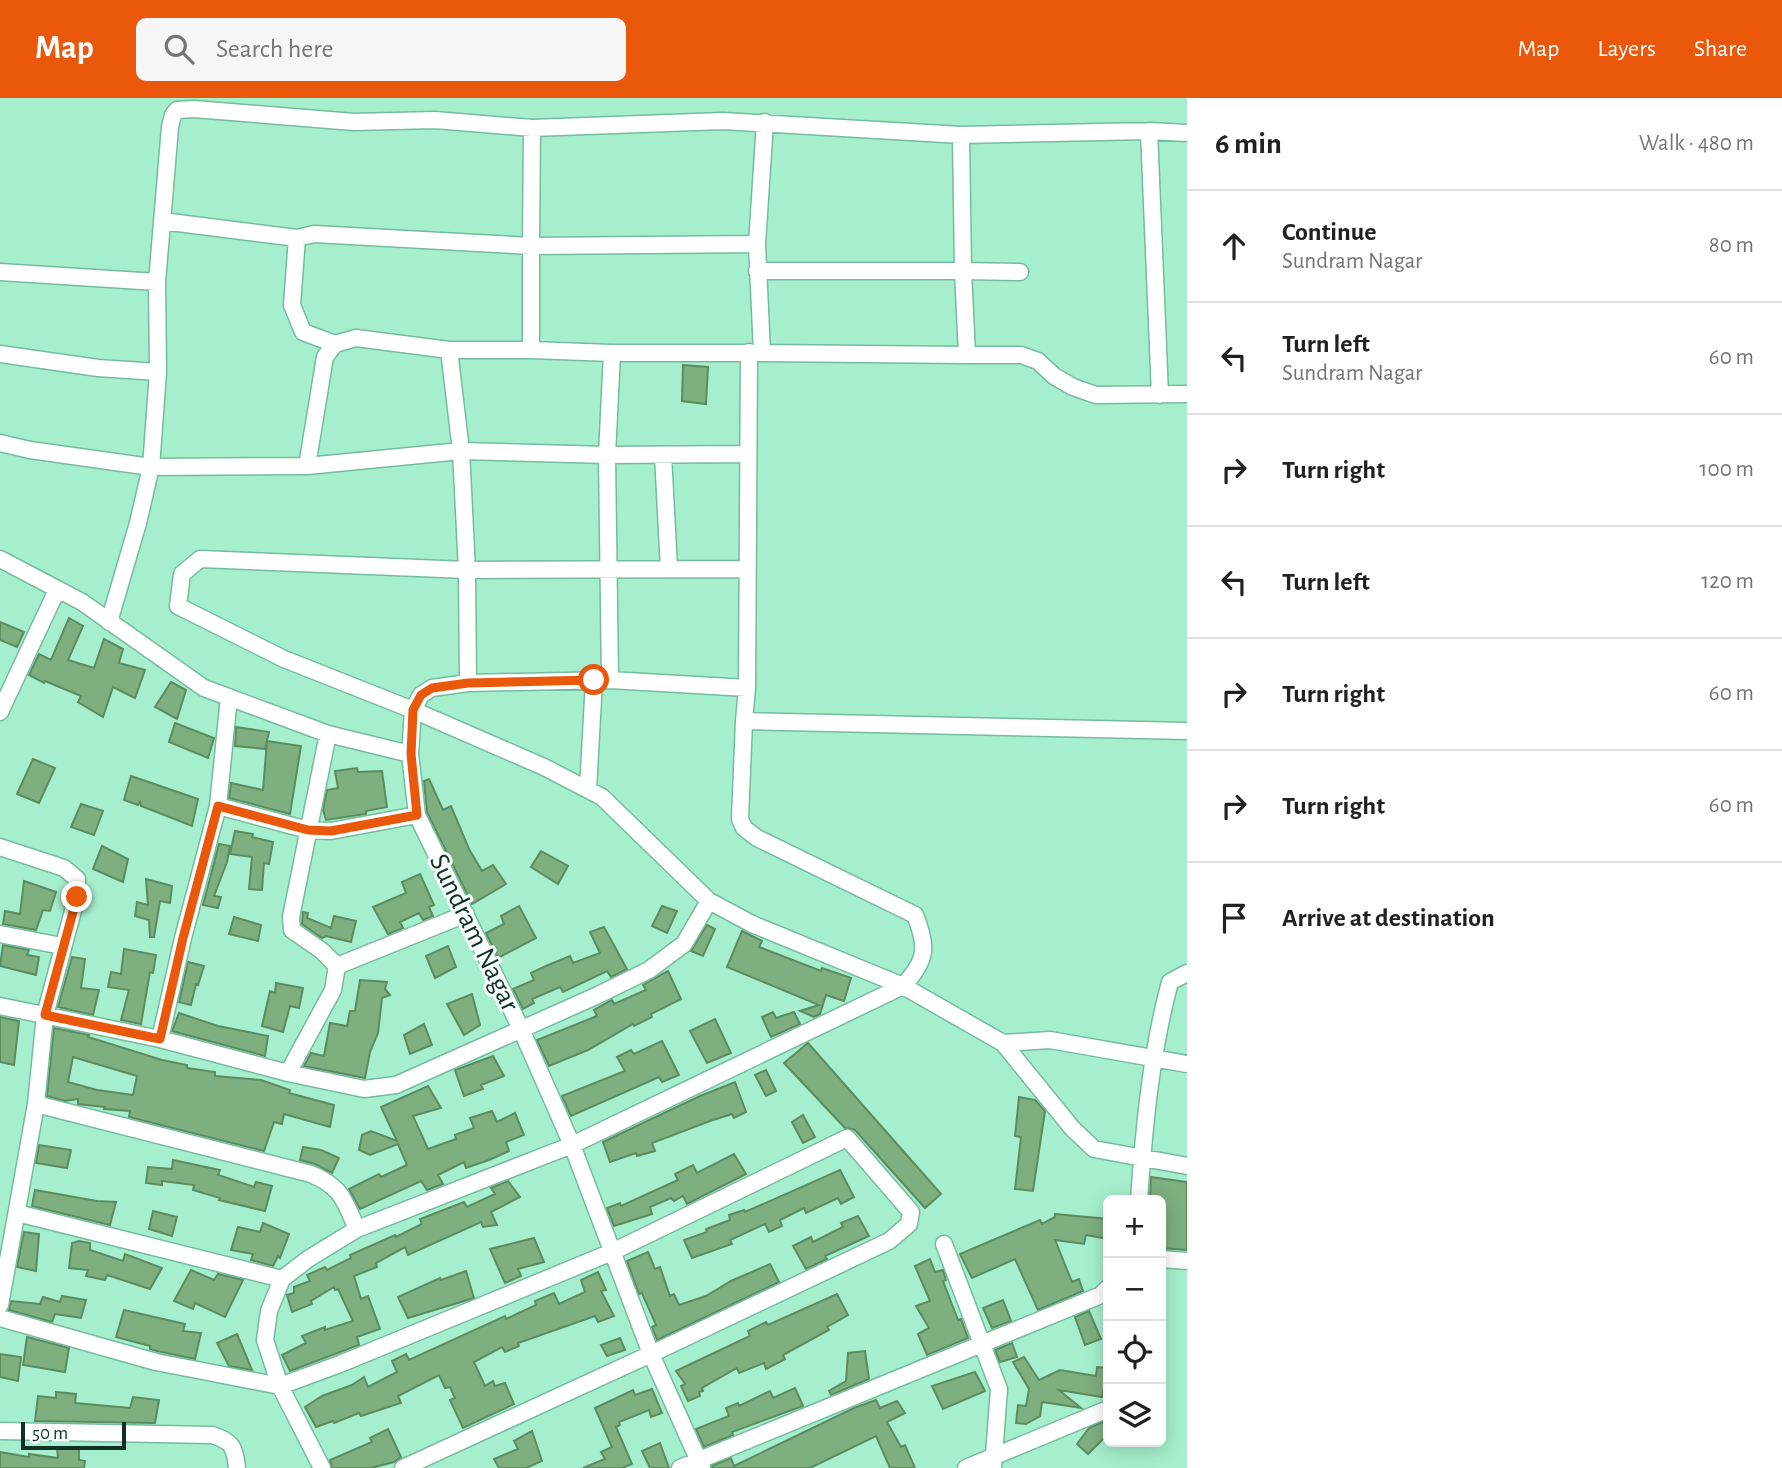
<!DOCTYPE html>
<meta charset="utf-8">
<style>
:root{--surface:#fff;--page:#f6f6f6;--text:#202124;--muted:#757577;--line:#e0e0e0;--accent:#ea580c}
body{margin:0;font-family:"Alegreya Sans",sans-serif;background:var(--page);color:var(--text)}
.controls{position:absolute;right:21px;bottom:21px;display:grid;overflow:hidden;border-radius:10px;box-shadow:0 4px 18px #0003}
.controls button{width:63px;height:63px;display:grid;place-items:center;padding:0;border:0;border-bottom:2px solid var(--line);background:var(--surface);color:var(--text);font:35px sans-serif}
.scale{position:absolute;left:21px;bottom:18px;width:105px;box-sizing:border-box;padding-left:7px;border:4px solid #123024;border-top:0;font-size:19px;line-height:24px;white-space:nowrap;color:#123024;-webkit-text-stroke:5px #f8fffc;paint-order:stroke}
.stop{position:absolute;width:21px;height:21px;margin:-16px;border:5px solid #ea580c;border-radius:50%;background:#fff}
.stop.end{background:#ea580c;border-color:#fff;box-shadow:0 2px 7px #0008}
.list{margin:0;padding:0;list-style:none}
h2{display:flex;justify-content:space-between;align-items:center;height:91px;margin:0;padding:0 28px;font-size:30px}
h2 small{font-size:23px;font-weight:400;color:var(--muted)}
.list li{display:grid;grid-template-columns:46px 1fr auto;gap:21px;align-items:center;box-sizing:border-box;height:112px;padding:0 28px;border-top:2px solid var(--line)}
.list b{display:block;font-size:26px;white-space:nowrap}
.list p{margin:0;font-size:23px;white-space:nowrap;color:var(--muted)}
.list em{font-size:23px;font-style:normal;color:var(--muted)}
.icon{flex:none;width:38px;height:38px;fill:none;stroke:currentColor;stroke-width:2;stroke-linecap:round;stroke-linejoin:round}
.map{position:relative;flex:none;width:1187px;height:1370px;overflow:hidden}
header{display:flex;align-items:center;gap:42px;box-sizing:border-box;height:98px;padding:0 35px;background:var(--accent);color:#fff}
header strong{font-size:33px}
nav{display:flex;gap:38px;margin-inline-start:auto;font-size:24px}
.search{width:490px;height:63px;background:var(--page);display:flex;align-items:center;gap:18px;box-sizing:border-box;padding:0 24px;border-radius:10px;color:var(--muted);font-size:26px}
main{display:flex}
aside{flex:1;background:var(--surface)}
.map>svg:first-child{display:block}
.building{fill:#7eaf7f;stroke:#5c8c5e;stroke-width:2;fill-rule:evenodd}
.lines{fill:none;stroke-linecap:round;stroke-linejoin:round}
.minor-casing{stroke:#73bc9d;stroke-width:19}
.minor{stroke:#fff;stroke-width:16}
.route{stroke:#ea580c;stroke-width:9}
.labels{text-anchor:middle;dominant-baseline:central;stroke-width:6;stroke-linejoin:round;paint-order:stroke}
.street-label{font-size:28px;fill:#123024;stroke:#f8fffc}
</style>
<header>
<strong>Map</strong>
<div class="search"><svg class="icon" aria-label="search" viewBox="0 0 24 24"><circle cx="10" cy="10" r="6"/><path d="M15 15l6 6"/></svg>Search here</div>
<nav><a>Map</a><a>Layers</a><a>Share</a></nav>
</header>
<main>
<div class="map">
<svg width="1187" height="1370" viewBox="0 0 1187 1370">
<rect width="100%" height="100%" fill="#a5efce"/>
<!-- building -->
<path class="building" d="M683 267 708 269 706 306 682 303Z
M69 520 83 528 68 562 94 570 104 541 123 551 119 565 145 572 135 600 113 589 103 619 78 604 81 598 45 583 44 585 29 577 39 556 51 562Z
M0 524 24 534 17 549 0 542Z
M171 584 186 592 177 621 155 609Z
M175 625 214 640 208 660 169 644Z
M236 629 269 634 265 651 235 648Z
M267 643 301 648 290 716 229 700 231 685 263 692Z
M33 661 55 670 39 705 17 696Z
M357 670 358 674 382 673 387 709 366 713V716L326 722 323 712 327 692 338 690 335 673Z
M131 678 198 701 192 728 141 708 140 704 138 707 124 702Z
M429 681 443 712 451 708 469 751 482 773 493 767 506 786 472 806 427 714 424 683Z
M81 706 103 713 94 737 71 729Z
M235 733 253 736 252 739 273 744 269 766 264 765 262 792 249 791 252 759 230 756Z
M219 746 230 748 227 764 214 798 221 799 218 810 203 807Z
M102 748 128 761 123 784 93 771Z
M541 753 568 768 558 786 531 769Z
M420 776 434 807 429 809 433 818 423 822 419 815 400 824 403 830 388 836 373 809 406 795 402 784Z
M146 781 172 788 170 805 160 803 154 839H150L149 822 135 818 137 804 148 807Z
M24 783 56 794 50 813 43 812 36 832 3 826 5 813 20 816Z
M519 808 536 840 498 860 486 835 504 826 501 818Z
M662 808 677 813 667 835 652 828Z
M303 814 308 815 307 820 331 830 334 818 356 823 351 844 326 838 322 840 302 826Z
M234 819 261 827 258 843 229 836Z
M707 827 715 831 703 858 691 853Z
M604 829 627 871 611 879 607 873 563 894 560 889 532 901 534 905 523 911 513 891 534 882 531 875 546 868 570 858 573 865 600 855 590 834Z
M742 833 762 843 759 849 821 873 822 870 851 880 844 903 826 897 820 916 814 919 800 913 819 907 727 869Z
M3 847 29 852 27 857 39 859 36 877 0 868Z
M448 848 456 869 435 880 426 858Z
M124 851 156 857 153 875 150 874 141 926 121 922 129 892 108 889 111 874 121 876Z
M72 859 85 861 81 890 99 892 93 917 58 909Z
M188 864 204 868 198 887 196 886 191 907 179 904Z
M668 873 681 901 651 916 652 919 634 928 633 926 588 952 549 968 537 942 597 918 594 912 612 902 614 906 646 892 643 887Z
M360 882 387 884 385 891 390 897 382 900 378 935 370 954 365 980 304 968 311 955 324 958 330 925 347 928 350 913H355Z
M276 885 303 890 299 910 290 908 283 934 262 928 270 893 275 895Z
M472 896 480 927 464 937 447 906Z
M773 914 776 920 794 914 800 926 771 939 762 919Z
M179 915 218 928 268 938 265 958 172 933Z
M0 919 19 923 14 967 0 964Z
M715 921 731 955 707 965 690 933Z
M424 926 432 947 410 956 404 937Z
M54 930 89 937 88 939 162 962 187 967V970L215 974V978L261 982 290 992 289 995 334 1007 330 1029 284 1016 282 1026 274 1024 264 1053 129 1019 130 1013 104 1011 105 1009 78 1006V1001L65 1003 47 998ZM73 959 137 978 133 997 97 992 68 984Z
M662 943 679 977 662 984 659 979 571 1018 562 998 625 973 617 959 631 952 634 956Z
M808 945 941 1096 925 1110 855 1032 845 1030 784 965Z
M493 958 504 978 481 987 483 991 464 998 455 972Z
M766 972 776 993 766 998 755 977Z
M735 984 746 1014 734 1020 732 1016 710 1023 652 1045 655 1053 637 1058 636 1055 610 1064 603 1044 700 998Z
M428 988 441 1010 413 1018 428 1051 456 1041 455 1037 474 1030 470 1020 492 1013 497 1024 515 1015 524 1037 506 1044 509 1053 489 1062 466 1070 464 1064 438 1077 443 1086 427 1092 421 1083 360 1111 349 1091 379 1076 381 1079 407 1067 398 1046 370 1057 359 1052 362 1037 371 1033 397 1043 381 1009Z
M1019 999 1035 1002 1045 1013 1033 1093 1015 1091 1021 1039 1015 1038Z
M803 1017 815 1039 803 1045 792 1024Z
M39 1047 71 1052 67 1070 36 1065Z
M303 1049 321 1052 339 1060 332 1075 315 1066 300 1062Z
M734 1056 746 1076 687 1106 683 1098 674 1103 671 1100 650 1109 652 1116 614 1128 607 1110 620 1105 621 1108 678 1082 675 1076 693 1067 697 1075Z
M173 1062 220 1072 218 1077 254 1089 256 1084 272 1088 265 1113 219 1102 220 1100 193 1092 194 1087 162 1083V1087L146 1085 148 1069 172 1071Z
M840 1072 854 1099 841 1106 838 1100 806 1115 804 1110 780 1122 782 1128 769 1134 765 1126 730 1142 732 1146 692 1160 684 1142 707 1134 706 1131 730 1122 729 1117 744 1112 745 1114Z
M1151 1079 1187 1084V1152L1161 1150V1102H1150Z
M508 1083 520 1099 491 1114 497 1127 483 1129 481 1124 408 1157 405 1149 376 1165 377 1169 354 1178 361 1201 368 1198 380 1231 357 1239 359 1247 290 1273 282 1257 306 1245 302 1238 325 1229V1232L353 1223 338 1191 335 1192 334 1189 311 1203 312 1206 292 1214 287 1197 294 1195V1189L310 1183 307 1177 325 1169 327 1172 351 1160 350 1157 395 1137 396 1139 422 1126 420 1121 464 1104 467 1109 495 1096 491 1090Z
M35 1092 97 1103 116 1104 110 1127 32 1108Z
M153 1113 177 1119 172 1138 149 1131Z
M1055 1116 1108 1121V1141L1086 1137 1084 1146 1055 1142 1072 1184 1079 1181 1083 1193 1038 1212 1015 1161 972 1180 960 1156 1040 1122 1042 1126 1055 1119Z
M858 1118 869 1138 825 1158 827 1161 806 1171 793 1148 811 1139 813 1144 843 1129 841 1125Z
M263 1125 289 1136 280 1160 278 1158 273 1168 251 1162 253 1156 231 1152 238 1129 260 1134Z
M24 1134 39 1136 36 1173 17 1169Z
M534 1140 544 1164 518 1171 521 1178 505 1185 490 1151Z
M79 1143 90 1145V1152L123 1163 125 1156 162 1170 150 1191 107 1177 105 1182 86 1178 88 1172 69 1170 72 1145Z
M648 1154 655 1171 660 1169 670 1198 674 1196 679 1207 706 1198 731 1183 770 1166 779 1184 657 1242 652 1229 656 1227 642 1195 639 1196 627 1163Z
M930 1161 935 1174 943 1172 946 1182 943 1183 958 1222 961 1221 968 1240 927 1257 918 1236 929 1230 916 1208 930 1203 915 1168Z
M191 1172 214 1182 218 1176 243 1182 225 1219 195 1205 193 1211 174 1203Z
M466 1173 474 1200 408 1220 398 1199 440 1180 441 1182Z
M598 1174 606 1192 601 1193 614 1218 598 1224 595 1218 518 1245 519 1248 505 1254 502 1249 474 1264 485 1288 493 1283 495 1288 505 1285 514 1306 463 1330 450 1302 455 1300 450 1289 445 1290 439 1277 398 1298 401 1305 361 1318 359 1315 334 1325 333 1323 316 1329 305 1309 322 1298 352 1287 364 1279 368 1289 397 1274 392 1263 406 1256 409 1262 505 1218 506 1221 536 1207 535 1203 554 1195 559 1206 585 1194 581 1182Z
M837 1196 848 1217 827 1229 829 1232 783 1257 785 1261 766 1271 764 1265 739 1275 737 1270 702 1290 703 1293 699 1294 700 1298 688 1303 681 1288 685 1286 676 1273 750 1238 748 1233 766 1224 768 1227Z
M62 1198 86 1202 81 1220 55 1216 52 1224 9 1212 11 1203 40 1206 43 1199 60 1204Z
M1003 1202 1011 1223 992 1230 983 1210Z
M124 1212 185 1226 183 1233 201 1235 195 1261 157 1253 150 1251V1248L116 1239Z
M1089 1213 1101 1241 1085 1247 1075 1219Z
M237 1236 252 1272 229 1268 217 1245Z
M27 1239 69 1250 65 1274 23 1267Z
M620 1240 625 1252 607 1258 601 1247Z
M1012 1245 1017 1259 1000 1264 995 1252Z
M865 1253 869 1281 831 1297 829 1293 846 1283 848 1255Z
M0 1256 21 1259 18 1283 0 1279Z
M1024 1259 1039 1282 1060 1272 1096 1278 1097 1269 1108 1270V1290L1104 1289 1102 1299 1059 1292 1081 1310 1042 1304 1040 1318 1026 1326 1016 1325 1018 1307 1026 1308 1029 1291 1013 1264Z
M975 1274 985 1293 943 1311 932 1288Z
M795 1290 803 1308 732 1334 733 1337 704 1349 696 1331 729 1318 726 1310 738 1305 739 1308 770 1293 773 1300Z
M652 1291 662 1315 651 1319 649 1312 619 1324 620 1327 616 1329 632 1366 622 1370H583L605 1361 601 1354 612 1349 595 1310 633 1292 635 1297Z
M56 1294 76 1296 75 1305 130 1310 133 1299 159 1302 155 1325 35 1323 38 1298 56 1300Z
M876 1302 880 1310 897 1303 905 1315 887 1324 901 1349 905 1347 915 1370H890L876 1338 810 1370H712V1368L731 1360 734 1368 854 1310Z
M1108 1322V1336L1088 1356 1077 1346 1089 1330Z
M388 1331 401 1359 394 1364 371 1370H332L330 1362 372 1344 370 1340Z
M532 1333 542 1363 526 1370H499L494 1361 518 1351 514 1343Z
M660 1345 669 1370H650L642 1353Z
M57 1350 79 1351V1362L85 1363 84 1370H0V1354L29 1359V1356L58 1360Z"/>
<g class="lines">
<!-- minor casing -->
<g class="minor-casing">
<path id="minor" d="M532 30 531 148 757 146
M1149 33 1160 297
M961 37 963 173 1020 174
M162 123 297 140 314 136 531 148V252H449L461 353 607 357 748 356
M297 140 292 207 303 234 335 246
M757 173H963L967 257 762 255 757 146 765 24
M0 174 157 184
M531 252 612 255H759
M749 254 747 590 744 623 1187 633
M0 256 98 270 158 274
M967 257H1021L1038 263 1054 278 1073 289 1096 297 1187 296
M0 345 30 352 151 369 307 368 461 353 467 472 468 585
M663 357 669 471
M307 368 325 259 335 246 356 240 449 252
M0 461 82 504 204 590 328 636 410 656
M747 471 467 472 200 461 182 476 178 508 284 561 413 612 544 669 602 699 709 803 752 826 903 888 1003 945 1072 1030 1094 1051 1187 1068
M109 524 138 425 151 369 158 274 157 184 170 29 173 17 177 12 194 11 354 24 435 22 532 30 723 23 961 37 1149 33 1187 35
M610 582 607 357 612 255
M0 614 57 492
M588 692 594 582
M218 708 308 732 331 733 417 717
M0 749 64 770 77 781V798L45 917 36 1006 0 1207
M0 836 62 848
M337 868 466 816
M0 908 160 941 288 975 364 991 396 987 596 898 649 872 684 846 709 803
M160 941 183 840 218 708 229 599
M1003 945 1050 942 1187 966
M288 975 333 892 337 868 322 853 292 832 291 819 328 636
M36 1006 311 1076C342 1089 344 1102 357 1131
M1139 1102C1144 1030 1151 954 1170 884L1187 875
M17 1115 282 1181
M944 1146 999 1291 993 1370
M1161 1161 1187 1163
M0 1220 156 1264 280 1288 340 1266 612 1154 847 1040 911 1114 909 1126 889 1143 651 1256 403 1370
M0 1333 212 1337C232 1343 235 1349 237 1370
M322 1370 280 1288 265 1242 269 1213 282 1181 308 1161 357 1131 572 1047 903 888C927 862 928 849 915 817L757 740 744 730 740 721 744 623
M680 1370 1101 1197 1108 1190
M702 1370 651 1256 572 1047 521 931 417 717 410 656 413 612 421 597 432 590 468 585 610 582 747 590
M966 1370 1108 1311"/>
</g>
<!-- minor -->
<use href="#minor" class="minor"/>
</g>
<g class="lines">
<!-- route -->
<path class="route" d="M77 799 45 917 160 941 183 840 218 708 308 732 331 733 417 717 411 656 413 612 421 597 432 590 468 585 594 582"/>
</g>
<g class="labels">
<!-- street labels -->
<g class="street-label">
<text transform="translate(474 835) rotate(64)">Sundram Nagar</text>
</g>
</g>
</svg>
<div class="controls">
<button>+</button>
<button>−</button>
<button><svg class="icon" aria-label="locate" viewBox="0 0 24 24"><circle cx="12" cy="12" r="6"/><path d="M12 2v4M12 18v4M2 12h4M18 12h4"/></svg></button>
<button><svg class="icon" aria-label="layers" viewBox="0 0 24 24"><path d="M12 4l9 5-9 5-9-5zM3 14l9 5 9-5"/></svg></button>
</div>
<div class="scale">50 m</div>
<div class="stop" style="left:594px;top:582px"></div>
<div class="stop end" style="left:77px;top:799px"></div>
</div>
<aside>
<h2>6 min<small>Walk · 480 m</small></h2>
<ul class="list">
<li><svg class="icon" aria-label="ahead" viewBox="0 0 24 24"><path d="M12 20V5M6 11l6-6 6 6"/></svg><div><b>Continue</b><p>Sundram Nagar</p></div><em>80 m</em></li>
<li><svg class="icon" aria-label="left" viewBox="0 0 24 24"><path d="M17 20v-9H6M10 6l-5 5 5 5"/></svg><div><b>Turn left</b><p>Sundram Nagar</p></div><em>60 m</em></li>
<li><svg class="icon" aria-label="right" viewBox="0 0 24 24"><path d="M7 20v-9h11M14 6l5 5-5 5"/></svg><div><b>Turn right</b></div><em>100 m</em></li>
<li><svg class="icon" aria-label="left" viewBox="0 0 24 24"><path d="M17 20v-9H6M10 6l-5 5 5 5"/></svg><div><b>Turn left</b></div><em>120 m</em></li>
<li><svg class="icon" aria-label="right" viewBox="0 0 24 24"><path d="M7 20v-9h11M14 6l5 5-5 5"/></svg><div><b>Turn right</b></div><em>60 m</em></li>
<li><svg class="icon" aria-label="right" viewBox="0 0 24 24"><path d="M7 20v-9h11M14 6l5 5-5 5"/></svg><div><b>Turn right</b></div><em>60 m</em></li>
<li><svg class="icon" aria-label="arrive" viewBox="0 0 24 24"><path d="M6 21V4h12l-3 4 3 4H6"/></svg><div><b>Arrive at destination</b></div></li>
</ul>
</aside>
</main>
